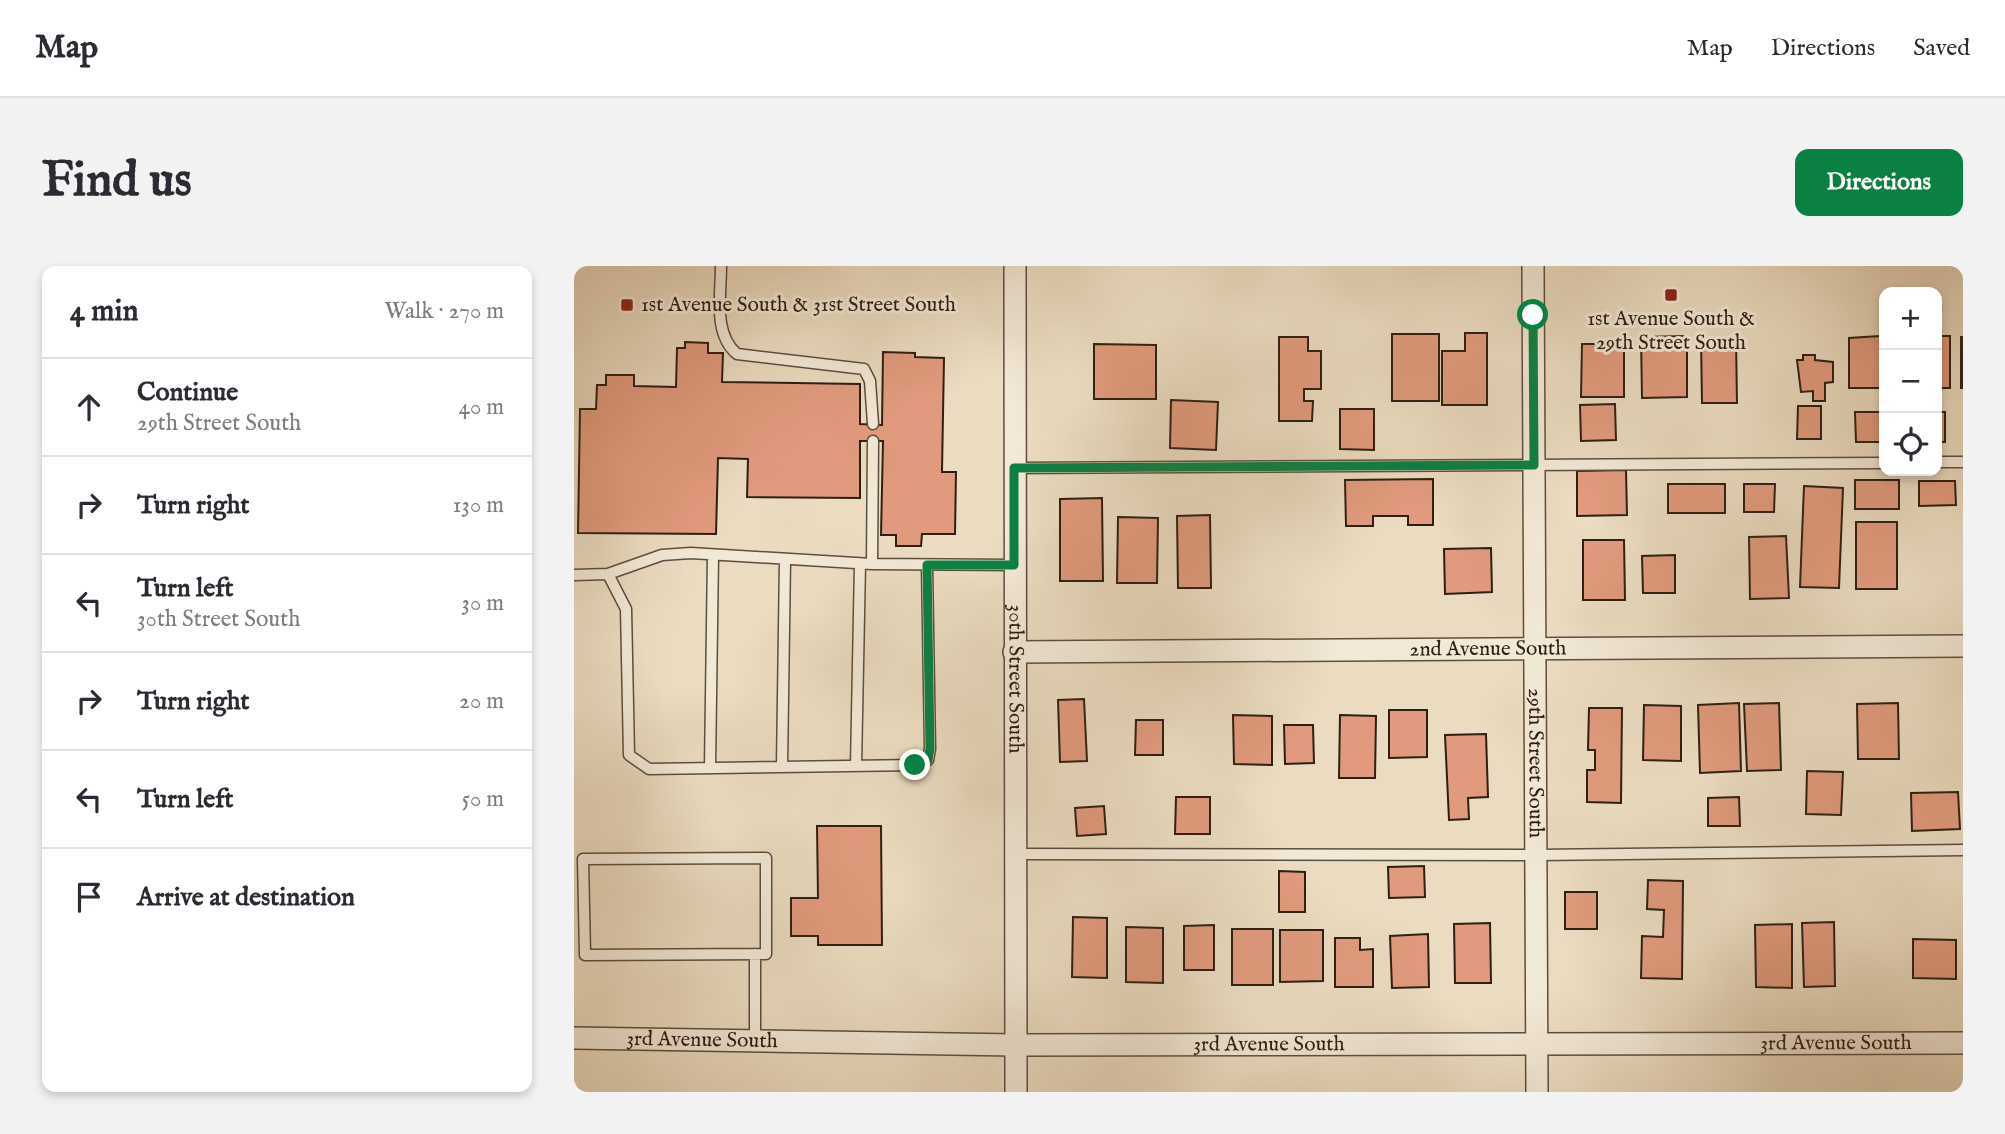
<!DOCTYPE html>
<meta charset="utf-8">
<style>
:root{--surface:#fff;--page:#f2f2f3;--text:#2b2b33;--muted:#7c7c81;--line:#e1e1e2;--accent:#0b8043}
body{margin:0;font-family:"IM FELL English",serif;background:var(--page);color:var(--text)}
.controls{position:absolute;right:21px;top:21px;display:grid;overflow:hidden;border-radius:14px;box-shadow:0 4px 10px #0003}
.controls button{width:63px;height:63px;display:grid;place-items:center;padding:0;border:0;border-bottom:2px solid var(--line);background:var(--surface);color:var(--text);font:35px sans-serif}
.stop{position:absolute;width:21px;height:21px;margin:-16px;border:5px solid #0b8043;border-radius:50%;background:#fff}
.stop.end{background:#0b8043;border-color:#fff;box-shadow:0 2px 7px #0008}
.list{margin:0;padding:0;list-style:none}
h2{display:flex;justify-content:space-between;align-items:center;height:91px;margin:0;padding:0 28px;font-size:30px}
h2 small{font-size:23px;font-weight:400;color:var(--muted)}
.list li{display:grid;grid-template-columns:46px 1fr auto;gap:21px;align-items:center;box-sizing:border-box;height:98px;padding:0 28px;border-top:2px solid var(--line)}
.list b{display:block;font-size:26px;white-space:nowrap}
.list p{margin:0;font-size:23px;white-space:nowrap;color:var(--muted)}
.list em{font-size:23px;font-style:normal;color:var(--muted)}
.icon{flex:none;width:38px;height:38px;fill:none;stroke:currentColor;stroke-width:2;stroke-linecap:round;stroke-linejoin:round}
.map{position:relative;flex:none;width:1389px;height:826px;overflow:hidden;border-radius:14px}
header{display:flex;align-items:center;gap:42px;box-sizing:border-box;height:98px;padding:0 35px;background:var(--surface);border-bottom:2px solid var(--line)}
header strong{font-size:33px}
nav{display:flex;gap:38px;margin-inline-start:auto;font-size:24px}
.intro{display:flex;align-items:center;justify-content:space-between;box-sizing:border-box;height:168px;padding:0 42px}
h1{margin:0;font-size:49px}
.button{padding:18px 32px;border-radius:14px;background:var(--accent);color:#fff;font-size:24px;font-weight:700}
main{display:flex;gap:42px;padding:0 42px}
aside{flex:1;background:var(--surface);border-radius:14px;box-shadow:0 4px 10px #0003}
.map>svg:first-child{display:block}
.building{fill:#e19a7d;stroke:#2e1f13;stroke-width:2}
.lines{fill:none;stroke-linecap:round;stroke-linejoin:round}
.lane-casing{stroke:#5d4e3e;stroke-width:13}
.street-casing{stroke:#5d4e3e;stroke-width:24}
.lane{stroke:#f2e8d6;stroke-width:10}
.street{stroke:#f2e8d6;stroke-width:21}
.route{stroke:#0b8043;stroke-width:9}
.poi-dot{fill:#8f2418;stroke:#f2e8d6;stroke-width:2.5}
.labels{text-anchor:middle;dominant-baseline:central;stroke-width:6;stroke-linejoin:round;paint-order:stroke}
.poi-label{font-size:21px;fill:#2e1f13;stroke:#f2e8d6;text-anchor:start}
.street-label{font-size:21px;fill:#2e1f13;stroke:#f2e8d6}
</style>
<header>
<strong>Map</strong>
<nav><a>Map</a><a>Directions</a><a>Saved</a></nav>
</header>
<div class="intro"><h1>Find us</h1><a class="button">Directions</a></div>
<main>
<aside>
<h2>4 min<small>Walk · 270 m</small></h2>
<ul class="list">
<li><svg class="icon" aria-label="ahead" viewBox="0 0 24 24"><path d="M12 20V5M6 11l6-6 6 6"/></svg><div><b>Continue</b><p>29th Street South</p></div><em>40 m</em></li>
<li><svg class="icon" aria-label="right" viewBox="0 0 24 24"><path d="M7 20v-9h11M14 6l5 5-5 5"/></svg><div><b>Turn right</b></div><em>130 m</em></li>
<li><svg class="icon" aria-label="left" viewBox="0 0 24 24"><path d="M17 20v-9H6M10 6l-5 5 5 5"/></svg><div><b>Turn left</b><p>30th Street South</p></div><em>30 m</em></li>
<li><svg class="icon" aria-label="right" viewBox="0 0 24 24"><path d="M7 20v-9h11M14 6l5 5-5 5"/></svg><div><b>Turn right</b></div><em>20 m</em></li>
<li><svg class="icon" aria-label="left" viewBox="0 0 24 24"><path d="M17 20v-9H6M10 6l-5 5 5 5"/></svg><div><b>Turn left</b></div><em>50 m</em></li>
<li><svg class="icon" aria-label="arrive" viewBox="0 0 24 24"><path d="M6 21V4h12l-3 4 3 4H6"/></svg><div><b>Arrive at destination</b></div></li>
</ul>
</aside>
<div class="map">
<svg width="1389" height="826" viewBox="0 0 1389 826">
<rect width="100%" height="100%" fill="#ebdbc0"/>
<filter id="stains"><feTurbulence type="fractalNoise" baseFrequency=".00286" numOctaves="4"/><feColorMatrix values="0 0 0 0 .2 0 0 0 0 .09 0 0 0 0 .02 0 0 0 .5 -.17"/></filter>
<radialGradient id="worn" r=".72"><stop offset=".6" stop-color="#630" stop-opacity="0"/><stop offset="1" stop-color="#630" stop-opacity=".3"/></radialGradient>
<!-- building -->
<path class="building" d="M891 67H913V139H868V85H891Z
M818 68H865V135H818Z
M1113 70V131L1068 132 1067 71Z
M1306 70H1310V122H1275V72Z
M1363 70H1376V122H1363Z
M705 71H734V85H747V123H730V135H739L738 155H705Z
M1387 71H1389V122H1387Z
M1127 72H1162L1163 137H1128Z
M111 76 134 77V87H149L148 116 286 118V158L308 159 309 86 341 87V91L370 92 368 206H382L381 268H348L347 280H322V269H307L309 175H286V232L173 231 174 193 144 192 142 268 4 267 6 143H22L23 119H32V109H60V120L102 121 103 82H111Z
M520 78 582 79V133H520Z
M1008 78H1050V131H1007Z
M1229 89H1241V94L1259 96V116L1251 117V135H1239V125L1227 126 1223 94H1229Z
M597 134 644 136 642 184 596 182Z
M1041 138 1042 174 1007 175 1006 139Z
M1224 140H1247V173H1223Z
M766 143H800V184L766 183Z
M1281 146H1310V176H1282Z
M1363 146H1371V176H1363Z
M1052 204 1053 249 1003 250V205Z
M859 213V259H834V250H799V260H772L771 214Z
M1281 214H1325V243H1281Z
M1345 215H1381L1382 239 1345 240Z
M1094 218H1151V247H1094Z
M1170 218H1201L1200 246H1170Z
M1230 220 1269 222 1265 322 1226 321Z
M528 232 529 315H486V233Z
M636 249 637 322H604L603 250Z
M544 251 584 252 583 317H543Z
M1282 256H1323V323H1282Z
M1212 270 1215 332 1176 333 1175 271Z
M1009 274H1050L1051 334H1009Z
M917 282 918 326 871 328 870 283Z
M1101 289V327H1069L1068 290Z
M510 433 513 495 486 496 484 434Z
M1165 437 1167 505 1126 507 1124 439Z
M1205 437 1207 504 1173 505 1170 438Z
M1324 437 1325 493H1284L1283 438Z
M1070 439 1107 440V495L1069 494Z
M1015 442H1048L1047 537 1013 536V504H1021V484H1014Z
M815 444H853V491L815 492Z
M659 449 698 450V499L660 498Z
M766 449 802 450 801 512H765Z
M562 454H589V489H561Z
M710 459H739L740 497 711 498Z
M912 468 914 531 894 532 895 553 875 554 871 469Z
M1233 505 1269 506 1267 549 1232 548Z
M1384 526 1386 563 1338 565 1337 527Z
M602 531H636V568H601Z
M1165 531 1166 560H1134V532Z
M530 540 532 568 503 570 501 542Z
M243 560H307L308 679H244V670H217V632H244Z
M850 600 851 631 815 632 814 601Z
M705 605 731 606V646H705Z
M1074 614 1109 615 1108 713 1067 712 1068 670 1089 671 1090 644 1073 643Z
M991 626H1023V663H991Z
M499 651 533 652V712L498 711Z
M1260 656 1261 720 1230 721 1228 657Z
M916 657 917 717H881L880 658Z
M1218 658V722L1182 721 1181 659Z
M640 659V704H610V660Z
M552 661 589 662V717L552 716Z
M658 663H699V719H658Z
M706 664H749V715L706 716Z
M854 668 855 721 818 722 816 670Z
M761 672H786V684L799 683V721H761Z
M1339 673 1382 674V713L1339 712Z"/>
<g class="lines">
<!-- lane casing -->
<g class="lane-casing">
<path id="lane" d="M147 0C147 30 139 68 163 88L290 103 296 115 299 158
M1363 196H1389
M440 202 1310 197
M298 298 299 175
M34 308 52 343 55 489 75 503 342 499 354 494 356 483 353 299
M0 309 34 308 88 289 117 287 298 298 440 299
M282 500 286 298
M208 501 211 293
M136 502 139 289
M442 588 962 589 1389 584
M192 592V688L11 689 9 593Z
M181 773V688"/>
</g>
<!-- street casing -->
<g class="street-casing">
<g id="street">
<path id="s1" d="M441 0 442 826"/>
<path id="s2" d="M959 0 963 826"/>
<path id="s3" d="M440 386 1389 380"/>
<path id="s4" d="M0 772 441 779 1389 777"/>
</g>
</g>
<!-- lane -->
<use href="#lane" class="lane"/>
<!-- street -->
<use href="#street" class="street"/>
</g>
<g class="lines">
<!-- route -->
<path class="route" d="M341 499 354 494 356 483 353 299H440V202L960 199 959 49"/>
</g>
<!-- markers -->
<g class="poi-dot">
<rect x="1090" y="22" width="14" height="14" rx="3.5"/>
<rect x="46" y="32" width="14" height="14" rx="3.5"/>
</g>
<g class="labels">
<!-- poi labels -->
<g class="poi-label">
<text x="67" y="39">1st Avenue South &amp; 31st Street South</text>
<text x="1097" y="53" text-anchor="middle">1st Avenue South &amp;<tspan x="1097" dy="24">29th Street South</tspan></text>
</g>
<!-- street labels -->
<g class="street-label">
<text stroke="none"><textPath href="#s3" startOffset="474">2nd Avenue South</textPath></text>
<text stroke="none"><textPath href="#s1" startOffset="413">30th Street South</textPath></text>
<text stroke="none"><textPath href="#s2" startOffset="497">29th Street South</textPath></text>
<text stroke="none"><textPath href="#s4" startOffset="128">3rd Avenue South</textPath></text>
<text stroke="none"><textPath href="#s4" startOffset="695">3rd Avenue South</textPath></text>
<text stroke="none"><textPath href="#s4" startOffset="1262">3rd Avenue South</textPath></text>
</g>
</g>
<rect width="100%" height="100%" filter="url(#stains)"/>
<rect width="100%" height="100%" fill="url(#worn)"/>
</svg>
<div class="controls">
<button>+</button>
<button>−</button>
<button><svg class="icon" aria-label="locate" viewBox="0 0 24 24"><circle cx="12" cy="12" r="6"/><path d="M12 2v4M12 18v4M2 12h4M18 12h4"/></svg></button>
</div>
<div class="stop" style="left:959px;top:49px"></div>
<div class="stop end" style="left:341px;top:499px"></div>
</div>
</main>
